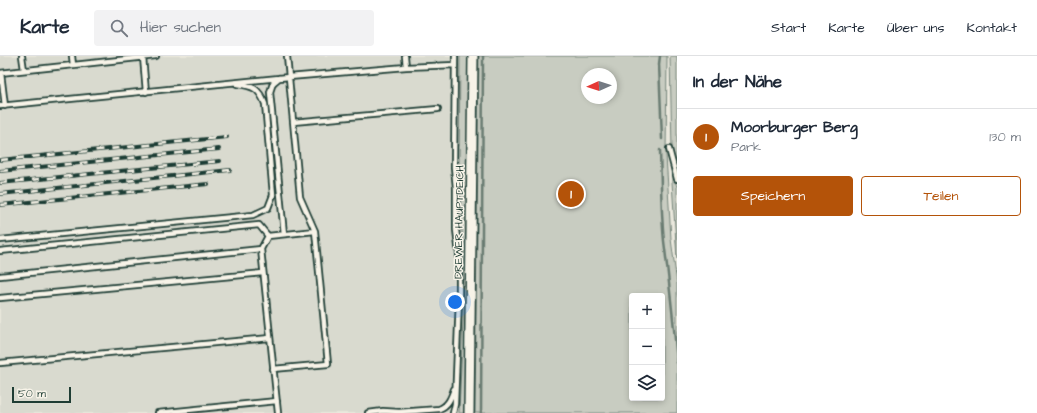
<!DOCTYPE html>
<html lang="de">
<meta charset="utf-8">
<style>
:root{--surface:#fff;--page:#f2f2f3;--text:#1f2937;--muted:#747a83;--line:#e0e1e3;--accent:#b45309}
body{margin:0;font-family:"Architects Daughter",sans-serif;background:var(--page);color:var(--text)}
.controls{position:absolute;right:12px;bottom:12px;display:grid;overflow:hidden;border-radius:4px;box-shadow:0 2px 6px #0003}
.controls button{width:36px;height:36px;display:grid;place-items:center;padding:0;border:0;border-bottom:1px solid var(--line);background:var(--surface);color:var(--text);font:20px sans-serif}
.compass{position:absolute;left:581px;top:12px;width:36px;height:36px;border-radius:50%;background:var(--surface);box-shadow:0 2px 6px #0003;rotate:267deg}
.scale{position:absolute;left:12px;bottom:10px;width:59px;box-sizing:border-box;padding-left:4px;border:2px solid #1f3d34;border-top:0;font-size:11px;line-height:14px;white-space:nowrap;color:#1f3d34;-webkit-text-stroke:3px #f7f3e8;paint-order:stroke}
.you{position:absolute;left:455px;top:246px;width:14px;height:14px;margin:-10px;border:3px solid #fff;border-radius:50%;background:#1a73e8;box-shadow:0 0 0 6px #1a73e833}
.badge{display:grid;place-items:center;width:26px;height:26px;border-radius:50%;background:var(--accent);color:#fff;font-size:13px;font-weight:700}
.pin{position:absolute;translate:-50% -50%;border:2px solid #fff;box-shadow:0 1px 4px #0006}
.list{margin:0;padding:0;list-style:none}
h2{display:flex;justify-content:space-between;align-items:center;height:52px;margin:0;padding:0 16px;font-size:17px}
h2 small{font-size:13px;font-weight:400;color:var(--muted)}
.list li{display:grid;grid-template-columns:26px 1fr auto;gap:12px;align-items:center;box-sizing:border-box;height:56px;padding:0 16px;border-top:1px solid var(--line)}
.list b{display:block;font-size:15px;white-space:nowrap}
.list p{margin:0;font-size:13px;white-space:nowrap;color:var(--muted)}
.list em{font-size:13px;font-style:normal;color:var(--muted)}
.actions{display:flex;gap:8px;padding:12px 16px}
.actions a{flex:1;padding:9px 0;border:1px solid var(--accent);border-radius:4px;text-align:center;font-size:14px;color:var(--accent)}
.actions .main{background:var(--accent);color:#fff}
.icon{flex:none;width:22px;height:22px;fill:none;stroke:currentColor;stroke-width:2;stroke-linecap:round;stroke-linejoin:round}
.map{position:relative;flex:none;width:677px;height:357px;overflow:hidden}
header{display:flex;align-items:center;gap:24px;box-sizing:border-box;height:56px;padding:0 20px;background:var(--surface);border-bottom:1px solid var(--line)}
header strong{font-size:19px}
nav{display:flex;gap:22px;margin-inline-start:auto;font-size:14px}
.search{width:280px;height:36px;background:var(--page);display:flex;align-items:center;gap:10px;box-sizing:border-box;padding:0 14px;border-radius:4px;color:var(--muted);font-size:15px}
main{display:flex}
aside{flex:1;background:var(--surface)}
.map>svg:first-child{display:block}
.built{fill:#d9dacf}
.green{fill:#c8ccc1;stroke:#74847a;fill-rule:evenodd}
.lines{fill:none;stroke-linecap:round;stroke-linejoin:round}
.stream{stroke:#6a7c72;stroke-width:2.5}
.lane-casing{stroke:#1f3d34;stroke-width:8}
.street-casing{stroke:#1f3d34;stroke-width:12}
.lane{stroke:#f7f3e8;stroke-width:4.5}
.street{stroke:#f7f3e8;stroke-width:9}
.rail-casing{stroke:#1f3d34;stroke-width:4}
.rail{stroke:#f7f3e8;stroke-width:2.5;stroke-dasharray:8;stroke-linecap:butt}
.labels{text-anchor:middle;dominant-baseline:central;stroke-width:3;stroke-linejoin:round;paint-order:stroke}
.street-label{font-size:11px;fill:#1f3d34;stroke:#f7f3e8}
</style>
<header>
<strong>Karte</strong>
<div class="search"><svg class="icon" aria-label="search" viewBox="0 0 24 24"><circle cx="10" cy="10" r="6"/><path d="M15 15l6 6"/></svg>Hier suchen</div>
<nav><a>Start</a><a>Karte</a><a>Über uns</a><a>Kontakt</a></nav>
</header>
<main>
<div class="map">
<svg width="677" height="357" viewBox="0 0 677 357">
<rect width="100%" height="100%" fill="#eae8dd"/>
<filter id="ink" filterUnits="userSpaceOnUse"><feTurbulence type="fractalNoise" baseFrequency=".025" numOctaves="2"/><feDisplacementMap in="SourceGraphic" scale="8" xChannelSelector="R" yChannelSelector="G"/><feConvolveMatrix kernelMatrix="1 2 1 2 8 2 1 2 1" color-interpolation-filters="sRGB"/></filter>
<g filter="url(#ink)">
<!-- built -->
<path class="built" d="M0 0H465L462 357H0Z"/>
<!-- green -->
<path class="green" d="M460 0H470L467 357H459L463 264V185L460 158 461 138 459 115Z
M479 0H667L666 99 671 183 677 228V357H475ZM587 18H611V42H587ZM632 240H662V342H632Z
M670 0H677V116L672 94Z
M671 111 677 131V203Z"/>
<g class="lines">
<!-- stream -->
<path class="stream" d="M660 0 659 8 662 83
M660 94C661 124 661 155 664 185 669 226 674 266 677 307
M481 357 483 0"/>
<!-- lane casing -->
<g class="lane-casing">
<path id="lane" d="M22 0 24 14
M72 0 73 9
M405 0 406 11
M143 1 146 36
M0 17 156 0
M1 17 5 50
M279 22 273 27 270 36 284 178
M0 50 289 21 406 11 455 9
M293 66 438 53
M669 93 677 123
M0 184 253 159 268 152 273 139 265 48C259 32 253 30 237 28
M261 193 268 180 315 175
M0 195 259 169 268 180
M0 220 261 193 278 357
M0 242 263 217
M0 307 270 282
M273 313 328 308 315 175 300 141 287 0
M158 357 277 345
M368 357 383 355 399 356 439 353C448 350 451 342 454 333
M453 357 455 348 459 242V198L456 174V132L454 111 455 0"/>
</g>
<!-- street casing -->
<g class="street-casing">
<path id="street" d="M469 357 473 0"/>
</g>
<!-- lane -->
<use href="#lane" class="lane"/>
<!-- street -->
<use href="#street" class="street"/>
<!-- rail casing -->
<g class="rail-casing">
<path id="rail" d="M0 104 227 81
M0 115 219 93
M0 127 220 105
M0 138 230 114
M0 149 208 128"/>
</g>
<!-- rail -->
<use href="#rail" class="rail"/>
</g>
</g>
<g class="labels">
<!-- street labels -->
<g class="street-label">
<text transform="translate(459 166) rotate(-89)">DREWER HAUPTDEICH</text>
</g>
</g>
</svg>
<div class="controls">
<button>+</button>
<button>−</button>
<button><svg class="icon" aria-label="layers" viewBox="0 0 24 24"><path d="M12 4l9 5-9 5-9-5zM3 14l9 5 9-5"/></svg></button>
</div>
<svg class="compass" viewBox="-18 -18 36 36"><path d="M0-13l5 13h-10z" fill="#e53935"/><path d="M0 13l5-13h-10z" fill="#747a83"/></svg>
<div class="scale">50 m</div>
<div class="you"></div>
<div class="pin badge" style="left:571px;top:138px">1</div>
</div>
<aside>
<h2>In der Nähe<small></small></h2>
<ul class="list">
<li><span class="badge">1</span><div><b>Moorburger Berg</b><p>Park</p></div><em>130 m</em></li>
</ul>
<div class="actions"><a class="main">Speichern</a><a>Teilen</a></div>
</aside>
</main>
